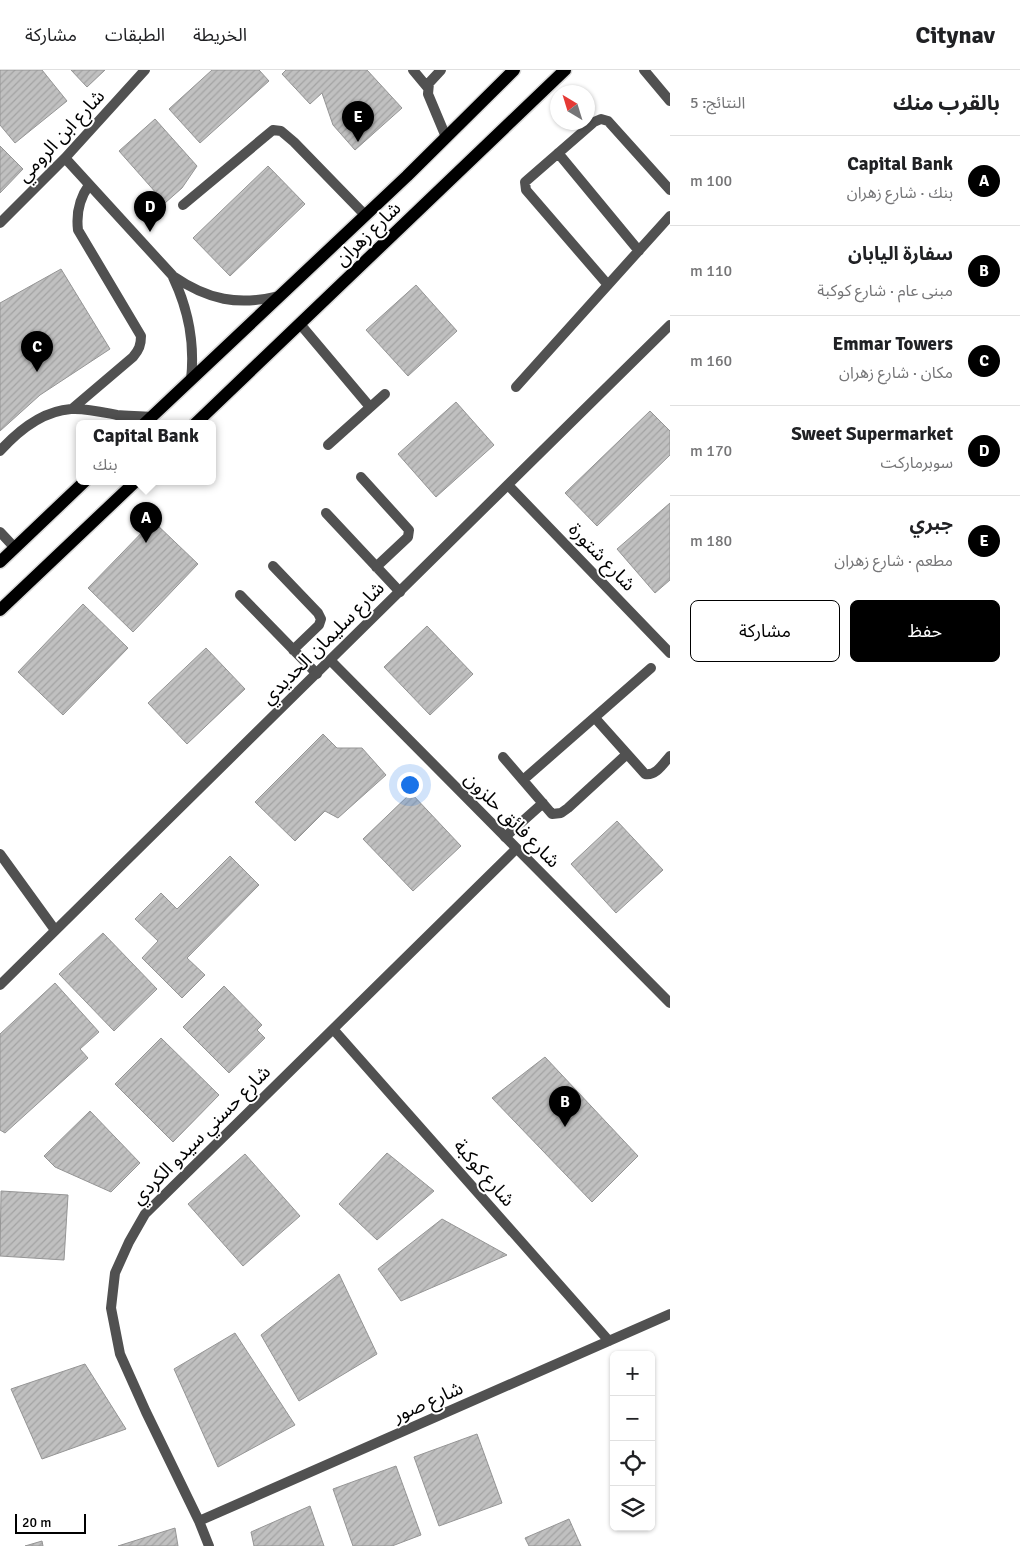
<!DOCTYPE html>
<html lang="ar">
<meta charset="utf-8">
<style>
:root{--surface:#fff;--page:#f2f2f2;--text:#202124;--muted:#757577;--line:#e0e0e0;--accent:#000}
body{margin:0;font-family:Signika,"Noto Sans Arabic",sans-serif;background:var(--page);color:var(--text);direction:rtl}
.controls{position:absolute;right:15px;bottom:15px;display:grid;overflow:hidden;border-radius:8px;box-shadow:0 1px 4px #0004}
.controls button{width:45px;height:45px;display:grid;place-items:center;padding:0;border:0;border-bottom:1px solid var(--line);background:var(--surface);color:var(--text);font:25px sans-serif}
.compass{position:absolute;left:550px;top:15px;width:45px;height:45px;border-radius:50%;background:var(--surface);box-shadow:0 1px 4px #0004;rotate:322deg}
.scale{position:absolute;left:15px;bottom:12px;width:71px;box-sizing:border-box;padding-left:5px;border:2px solid #000;border-top:0;font-size:14px;line-height:18px;white-space:nowrap;color:#000;-webkit-text-stroke:4px #fff;paint-order:stroke}
.you{position:absolute;left:409px;top:714px;width:18px;height:18px;margin:-12px;border:4px solid #fff;border-radius:50%;background:#1a73e8;box-shadow:0 0 0 8px #1a73e833}
.badge{display:grid;place-items:center;width:32px;height:32px;border-radius:50%;background:var(--accent);color:#fff;font-size:16px;font-weight:700}
.pin{position:absolute;translate:-50% -41px;filter:drop-shadow(0 1px 2px #0008)}
.pin::after{content:'';position:absolute;top:26px;width:18px;height:15px;background:inherit;clip-path:polygon(0 0,100% 0,50% 100%)}
.popup{position:absolute;left:76px;top:350px;width:140px;height:65px;box-sizing:border-box;display:grid;place-content:center;border-radius:8px;background:var(--surface);filter:drop-shadow(0 1px 4px #0005);font-size:16px;white-space:nowrap;color:var(--muted)}
.popup b{font-size:19px;color:var(--text)}
.popup::after{content:'';position:absolute;left:50%;top:100%;margin-left:-10px;border:10px solid transparent;border-top-color:var(--surface)}
.list{margin:0;padding:0;list-style:none}
h2{display:flex;justify-content:space-between;align-items:center;height:65px;margin:0;padding:0 20px;font-size:21px}
h2 small{font-size:16px;font-weight:400;color:var(--muted)}
.list li{display:grid;grid-template-columns:32px 1fr auto;gap:15px;align-items:center;box-sizing:border-box;height:90px;padding:0 20px;border-top:1px solid var(--line)}
.list b{display:block;font-size:19px;white-space:nowrap}
.list p{margin:0;font-size:16px;white-space:nowrap;color:var(--muted)}
.list em{font-size:16px;font-style:normal;color:var(--muted)}
.actions{display:flex;gap:10px;padding:15px 20px}
.actions a{flex:1;padding:11px 0;border:1px solid var(--accent);border-radius:8px;text-align:center;font-size:18px;color:var(--accent)}
.actions .main{background:var(--accent);color:#fff}
.icon{flex:none;width:28px;height:28px;fill:none;stroke:currentColor;stroke-width:2;stroke-linecap:round;stroke-linejoin:round}
.map{position:relative;flex:none;width:670px;height:1476px;overflow:hidden;direction:ltr}
header{display:flex;align-items:center;gap:30px;box-sizing:border-box;height:70px;padding:0 25px;background:var(--surface);border-bottom:1px solid var(--line)}
header strong{font-size:24px}
nav{display:flex;gap:28px;margin-inline-start:auto;font-size:18px}
main{display:flex}
aside{flex:1;background:var(--surface)}
.map>svg:first-child{display:block}
.building{fill:url(#building-hatch);stroke:#959595}
.lines{fill:none;stroke-linecap:round;stroke-linejoin:round}
.primary-casing{stroke:#dbdbdb;stroke-width:15}
.lane{stroke:#515151;stroke-width:10}
.street{stroke:#515151;stroke-width:10}
.primary{stroke:#000;stroke-width:12}
.labels{text-anchor:middle;dominant-baseline:central;stroke-width:4;stroke-linejoin:round;paint-order:stroke}
.street-label{font-size:19px;fill:#000;stroke:#fff}
</style>
<header>
<strong>Citynav</strong>
<nav><a>الخريطة</a><a>الطبقات</a><a>مشاركة</a></nav>
</header>
<main>
<aside>
<h2>بالقرب منك<small>النتائج: 5</small></h2>
<ul class="list">
<li><span class="badge">A</span><div><b>Capital Bank</b><p>بنك · شارع زهران</p></div><em>100 m</em></li>
<li><span class="badge">B</span><div><b>سفارة اليابان</b><p>مبنى عام · شارع كوكبة</p></div><em>110 m</em></li>
<li><span class="badge">C</span><div><b>Emmar Towers</b><p>مكان · شارع زهران</p></div><em>160 m</em></li>
<li><span class="badge">D</span><div><b>Sweet Supermarket</b><p>سوبرماركت</p></div><em>170 m</em></li>
<li><span class="badge">E</span><div><b>جبري</b><p>مطعم · شارع زهران</p></div><em>180 m</em></li>
</ul>
<div class="actions"><a class="main">حفظ</a><a>مشاركة</a></div>
</aside>
<div class="map">
<svg width="670" height="1476" viewBox="0 0 670 1476">
<defs>
<pattern id="building-hatch" width="6" height="6" patternUnits="userSpaceOnUse" patternTransform="scale(1.25)"><rect width="6" height="6" fill="#c0c0c0"/><path d="M-1 1l2-2M0 6l6-6M5 7l2-2" fill="none" stroke="#a3a3a3"/></pattern>
</defs>
<rect width="100%" height="100%" fill="#fff"/>
<!-- building -->
<path class="building" d="M0 0H42L67 31 15 73 0 55Z
M71 0H105L87 17Z
M212 0H259L269 11 200 73 169 39Z
M286 0H367L402 38 355 80 333 55 322 23 310 34 282 4Z
M155 49 197 96 182 118 165 133 119 81Z
M0 76 23 99 0 123Z
M268 96 305 134 230 206 193 168Z
M61 199 110 279 40 325 0 361V233Z
M416 215 457 261 408 306 366 260Z
M456 332 494 375 436 427 398 384Z
M650 341 670 361V385L597 456 565 423Z
M670 433V510L655 523 617 479Z
M153 451 198 494 133 562 88 518Z
M83 534 128 578 63 645 18 602Z
M427 556 473 604 430 645 384 597Z
M206 578 245 619 187 674 148 633Z
M323 664 337 678H362L386 705 338 748 325 741 295 771 255 732Z
M411 723 461 776 413 821 363 769Z
M617 751 663 800 616 843 571 794Z
M230 786 259 815 187 888 205 905 182 928 142 888 158 871 135 849 161 823 177 839Z
M103 863 157 919 114 961 59 904Z
M55 913 99 962 80 979 88 988 5 1063 0 1060V964Z
M224 916 262 955 257 960 265 968 229 1003 183 957Z
M161 968 219 1025 173 1072 115 1014Z
M545 987 638 1086 592 1132 492 1028Z
M90 1041 140 1093 111 1122 55 1097 44 1086Z
M387 1083 434 1121 377 1170 339 1134Z
M245 1084 300 1146 243 1196 188 1134Z
M1 1121 68 1125 64 1190 0 1186Z
M442 1149 507 1185 401 1231 378 1199Z
M339 1204 377 1284 299 1331 261 1265Z
M235 1263 295 1355 218 1397 174 1299Z
M85 1294 126 1359 42 1389 11 1319Z
M477 1364 502 1433 439 1456 414 1387Z
M396 1396 421 1465 392 1476H353L333 1419Z
M310 1436 324 1476H254L251 1462Z
M569 1449 581 1476H529L525 1468Z
M175 1458 178 1476H118Z
M42 1471 43 1476H25Z"/>
<g class="lines">
<!-- primary casing -->
<g class="primary-casing">
<path id="primary" d="M144 354 407 106 514 0
M195 354 565 0
M0 492 84 412
M0 540 135 412"/>
</g>
<!-- lane -->
<path class="lane" d="M413 0 428 18
M441 0 429 13 428 24 446 67
M558 83 639 181
M183 135 273 60 281 61 294 72 365 145
M608 215 526 120 525 112 594 52 601 49 608 51 670 120
M300 254 370 337
M516 317 670 146
M73 338 133 287C139 280 141 275 141 266L78 160C76 143 79 129 89 115
M328 375 385 324
M0 381C18 361 43 341 71 339 86 338 102 342 117 345 128 346 140 346 151 347
M361 407 409 460 408 467 376 497
M326 443 400 522
M0 462 15 478
M273 496 318 543 321 549 319 555 293 580
M240 525 317 604
M595 648 645 704C656 706 663 694 670 686
M503 687 552 744 561 743 568 738 627 684
M523 710 651 598
M505 767 543 733"/>
<!-- street -->
<path class="street" d="M644 0 670 31
M65 88 173 206C208 230 238 236 279 226
M0 153 65 88 145 0
M173 207C189 241 195 273 191 310
M508 415 670 583
M330 590 670 933
M0 784 55 860
M0 915 670 255
M333 959 609 1271
M199 1451 670 1244
M209 1476 199 1451 146 1342 120 1284 111 1238 115 1203 129 1172 145 1144 516 779"/>
<!-- primary -->
<use href="#primary" class="primary"/>
</g>
<g class="labels">
<!-- street labels -->
<g class="street-label">
<text transform="translate(61 66) rotate(-47)">شارع ابن الرومي</text>
<text transform="translate(368 164) rotate(-44)">شارع زهران</text>
<text transform="translate(602 487) rotate(46)">شارع شتورة</text>
<text transform="translate(323 573) rotate(-45)">شارع سليمان الحديدي</text>
<text transform="translate(512 750) rotate(45)">شارع فائق حلزون</text>
<text transform="translate(201 1065) rotate(-45)">شارع حسني سيدو الكردي</text>
<text transform="translate(484 1103) rotate(49)">شارع كوكبة</text>
<text transform="translate(428 1332) rotate(-24)">شارع صور</text>
</g>
</g>
</svg>
<div class="controls">
<button>+</button>
<button>−</button>
<button><svg class="icon" aria-label="locate" viewBox="0 0 24 24"><circle cx="12" cy="12" r="6"/><path d="M12 2v4M12 18v4M2 12h4M18 12h4"/></svg></button>
<button><svg class="icon" aria-label="layers" viewBox="0 0 24 24"><path d="M12 4l9 5-9 5-9-5zM3 14l9 5 9-5"/></svg></button>
</div>
<svg class="compass" viewBox="-18 -18 36 36"><path d="M0-13l5 13h-10z" fill="#e53935"/><path d="M0 13l5-13h-10z" fill="#757577"/></svg>
<div class="scale">20 m</div>
<div class="you"></div>
<div class="pin badge" style="left:146px;top:473px">A</div>
<div class="popup"><b>Capital Bank</b>بنك</div>
<div class="pin badge" style="left:565px;top:1057px">B</div>
<div class="pin badge" style="left:37px;top:302px">C</div>
<div class="pin badge" style="left:150px;top:162px">D</div>
<div class="pin badge" style="left:358px;top:72px">E</div>
</div>
</main>
